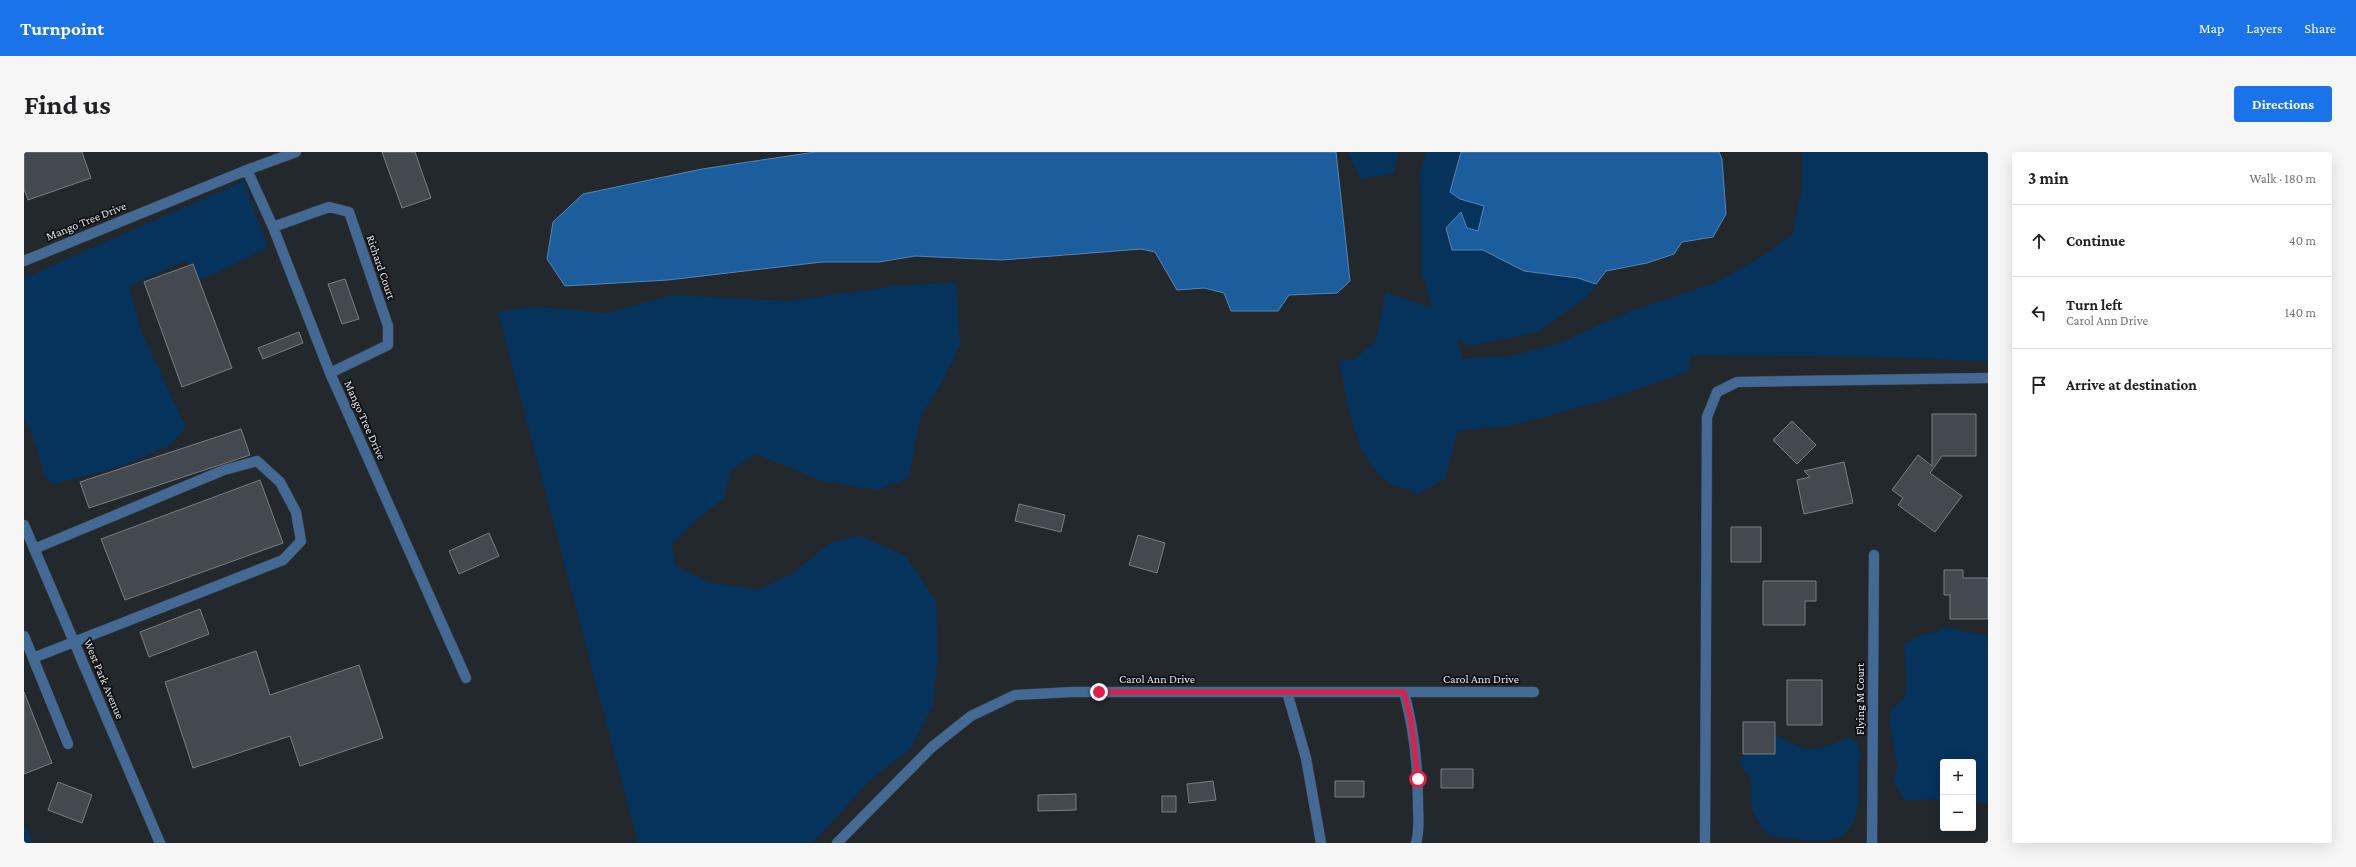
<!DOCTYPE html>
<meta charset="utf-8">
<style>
:root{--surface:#fff;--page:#f6f6f6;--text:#202124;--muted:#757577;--line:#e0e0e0;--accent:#1a73e8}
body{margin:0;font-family:"Crimson Pro",serif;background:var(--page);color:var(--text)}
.controls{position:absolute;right:12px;bottom:12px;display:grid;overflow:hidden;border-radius:4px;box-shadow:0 4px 16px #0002}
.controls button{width:36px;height:36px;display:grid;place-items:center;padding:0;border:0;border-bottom:1px solid var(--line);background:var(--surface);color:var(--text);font:20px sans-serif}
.stop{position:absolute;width:12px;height:12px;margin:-9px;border:3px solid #e11d48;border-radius:50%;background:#fff}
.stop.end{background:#e11d48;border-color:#fff;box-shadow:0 1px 4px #0008}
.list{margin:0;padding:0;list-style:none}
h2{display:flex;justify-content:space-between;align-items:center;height:52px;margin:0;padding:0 16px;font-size:17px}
h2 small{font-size:13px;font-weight:400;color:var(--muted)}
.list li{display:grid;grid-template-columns:26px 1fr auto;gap:12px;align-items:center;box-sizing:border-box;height:72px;padding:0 16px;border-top:1px solid var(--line)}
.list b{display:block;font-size:15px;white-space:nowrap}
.list p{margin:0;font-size:13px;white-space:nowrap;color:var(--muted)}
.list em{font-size:13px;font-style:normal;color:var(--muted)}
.icon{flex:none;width:22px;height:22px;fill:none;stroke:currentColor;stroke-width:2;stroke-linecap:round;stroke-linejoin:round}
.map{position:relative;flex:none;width:1964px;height:691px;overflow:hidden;border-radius:4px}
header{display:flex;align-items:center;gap:24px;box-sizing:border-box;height:56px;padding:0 20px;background:var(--accent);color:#fff}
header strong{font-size:19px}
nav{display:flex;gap:22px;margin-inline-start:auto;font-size:14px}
.intro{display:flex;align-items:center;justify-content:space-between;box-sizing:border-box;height:96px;padding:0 24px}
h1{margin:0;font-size:28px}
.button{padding:10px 18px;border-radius:4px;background:var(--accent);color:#fff;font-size:14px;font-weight:700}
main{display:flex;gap:24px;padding:0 24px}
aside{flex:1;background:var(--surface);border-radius:4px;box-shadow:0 4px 16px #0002}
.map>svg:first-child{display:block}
.green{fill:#05335c}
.water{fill:#1c5d9d;stroke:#5685b3}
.building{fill:#44494f;stroke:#787e85}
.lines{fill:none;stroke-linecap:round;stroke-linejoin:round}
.minor-casing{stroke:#41464a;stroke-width:11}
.minor{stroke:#436a95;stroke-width:10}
.route{stroke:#e11d48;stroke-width:5}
.labels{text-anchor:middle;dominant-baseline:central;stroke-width:3.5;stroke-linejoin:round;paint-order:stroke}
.street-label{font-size:12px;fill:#dee1e5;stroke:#0e1013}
</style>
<header>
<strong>Turnpoint</strong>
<nav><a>Map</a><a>Layers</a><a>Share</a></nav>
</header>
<div class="intro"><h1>Find us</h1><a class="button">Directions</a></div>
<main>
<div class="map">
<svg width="1964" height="691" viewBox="0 0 1964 691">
<rect width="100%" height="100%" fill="#23282d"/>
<!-- green -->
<path class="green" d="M1324 0H1375L1370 21 1336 27Z
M1402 0H1437L1426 40 1436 47 1460 53 1454 80 1443 76 1428 98H1459L1500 119 1554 126 1572 132 1565 143 1514 180 1445 194 1433 187 1439 207 1487 204 1532 192 1607 159 1688 132 1742 102 1769 81 1778 36V0H1964V209L1860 205 1667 203 1664 219 1589 246 1490 273 1433 279 1421 327 1394 342C1384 337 1365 334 1358 326 1328 296 1323 248 1315 208L1331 207 1352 189 1362 140 1409 157 1398 121 1396 19Z
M220 29 244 96 178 128 161 109 105 134 117 179 162 275 147 293 99 314 28 332 20 324 14 298 0 266V126Z
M932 130 936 192 918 231 897 263 885 326 852 338 798 329 732 302 708 317 699 347 672 368 648 392 651 413 687 431 735 437 768 422 804 392 834 383 882 404 912 449 914 503 909 554 887 596 845 629 789 691H614L474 160 513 155 582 161 648 143 765 149 873 134Z
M1919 476C1935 476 1948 483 1964 482V650H1949V610H1919V647L1880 648 1870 628 1873 614 1866 572 1867 557 1879 548 1883 536 1880 491 1900 482 1910 481Z
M1748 583C1758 585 1765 590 1774 594 1796 602 1807 591 1825 586 1828 587 1831 589 1833 591 1839 598 1835 607 1835 615 1834 637 1840 679 1810 687 1796 691 1761 686 1746 684L1736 673 1728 659 1727 627 1715 611 1724 590Z
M0 671 9 691H0Z"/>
<!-- water -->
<path class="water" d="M791 0H1312L1326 129 1313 141 1265 143 1254 159H1207L1200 141 1180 136 1153 138 1131 100 1117 97 978 108 891 104 855 110H798L644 128 541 134 523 107 529 70 559 42 678 17Z
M1437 0H1695L1698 7 1702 62 1689 85 1658 90 1650 102 1623 111 1582 119 1572 132 1554 126 1500 119 1459 98H1428L1422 76 1437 60 1443 76 1454 79 1460 54 1436 47 1426 40Z"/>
<!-- building -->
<path class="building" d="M0 0H58L67 26 4 48 0 37Z
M358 0H391L407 46 378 56Z
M169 112 208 216 158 235 120 130Z
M321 127 335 167 318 172 304 132Z
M275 180 279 191 239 207 234 196Z
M1908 262H1952V304H1918L1906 321 1938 344 1911 380 1874 353 1879 346 1868 338 1894 303 1908 314Z
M1768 269 1792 293 1773 312 1749 288Z
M217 277 226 303 65 356 56 330Z
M1820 310 1829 351 1780 362 1773 328 1786 325 1780 319Z
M236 328 259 391 101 448 77 387Z
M995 352 1041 363 1037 380 991 369Z
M1707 375H1737V410H1707Z
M465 381 475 404 435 422 425 399Z
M1114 383 1141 391 1133 421 1105 413Z
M1920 418H1939V426H1964V467H1926V443H1920Z
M1739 429H1792V449H1781V473H1739Z
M176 457 185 482 125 505 116 480Z
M232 499 246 543 335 513 359 586 276 614 266 584 169 616 141 530Z
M1763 528H1798V573H1763Z
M0 540 28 611 0 622Z
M1719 570H1751V602H1719Z
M1417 617H1449V636H1417Z
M1189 629 1192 648 1165 651 1163 632Z
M1311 629H1340V645H1311Z
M34 630 68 643 58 671 24 658Z
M1052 642V658L1014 659V643Z
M1138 644H1152V660H1138Z"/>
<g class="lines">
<!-- minor casing -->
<g class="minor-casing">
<path id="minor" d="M223 18 249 75 306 221 442 526
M249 75 305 55 325 60 364 174V193L306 221
M0 109 223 18 272 0
M0 373 136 691
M0 484 9 506 259 408 277 389 272 360 256 330 233 309 200 318 10 397
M9 506 44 592
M1263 540 1282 606 1297 691
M1380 540C1390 577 1394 613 1394 651 1394 664 1396 678 1392 691
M813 691 908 595 947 564 991 543 1048 540H1510
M1681 691 1683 265 1693 240 1713 230 1964 226
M1848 691 1850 403"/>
</g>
<!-- minor -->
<use href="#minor" class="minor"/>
</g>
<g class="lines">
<!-- route -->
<path class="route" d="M1075 540H1380L1387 568 1394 627"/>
</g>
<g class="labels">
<!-- street labels -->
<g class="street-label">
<text transform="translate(62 69) rotate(-22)">Mango Tree Drive</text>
<text transform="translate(357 115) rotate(71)">Richard Court</text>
<text transform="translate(341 268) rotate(66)">Mango Tree Drive</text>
<text transform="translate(80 527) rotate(67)">West Park Avenue</text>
<text x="1133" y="527">Carol Ann Drive</text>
<text x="1457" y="527">Carol Ann Drive</text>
<text transform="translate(1836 547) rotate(-90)">Flying M Court</text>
</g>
</g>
</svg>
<div class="controls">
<button>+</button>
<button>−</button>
</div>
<div class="stop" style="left:1394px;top:627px"></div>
<div class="stop end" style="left:1075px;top:540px"></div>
</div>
<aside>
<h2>3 min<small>Walk · 180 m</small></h2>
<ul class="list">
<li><svg class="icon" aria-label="ahead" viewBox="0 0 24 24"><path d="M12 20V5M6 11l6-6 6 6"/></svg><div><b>Continue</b></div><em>40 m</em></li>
<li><svg class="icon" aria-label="left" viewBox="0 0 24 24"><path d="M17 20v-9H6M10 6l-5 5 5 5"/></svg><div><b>Turn left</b><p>Carol Ann Drive</p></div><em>140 m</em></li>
<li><svg class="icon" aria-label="arrive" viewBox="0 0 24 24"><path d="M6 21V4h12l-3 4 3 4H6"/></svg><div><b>Arrive at destination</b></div></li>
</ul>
</aside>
</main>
